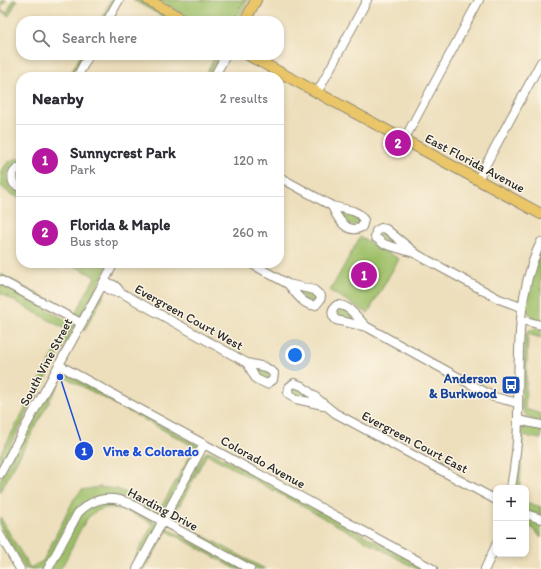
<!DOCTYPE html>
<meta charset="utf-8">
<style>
:root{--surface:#fff;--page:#f7f7f7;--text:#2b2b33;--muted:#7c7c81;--line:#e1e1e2;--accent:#b5179e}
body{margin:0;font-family:Itim,sans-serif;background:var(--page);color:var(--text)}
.controls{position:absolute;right:12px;bottom:12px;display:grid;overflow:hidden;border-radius:8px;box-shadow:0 2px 6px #0003}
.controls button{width:36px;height:36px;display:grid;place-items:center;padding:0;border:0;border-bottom:1px solid var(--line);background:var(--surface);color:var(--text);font:20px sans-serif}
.you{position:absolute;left:295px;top:355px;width:14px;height:14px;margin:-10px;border:3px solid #fff;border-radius:50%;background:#1a73e8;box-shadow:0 0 0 6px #1a73e833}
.badge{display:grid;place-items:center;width:26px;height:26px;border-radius:50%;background:var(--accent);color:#fff;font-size:13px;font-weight:700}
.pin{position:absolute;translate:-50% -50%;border:2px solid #fff;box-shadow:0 1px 4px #0006}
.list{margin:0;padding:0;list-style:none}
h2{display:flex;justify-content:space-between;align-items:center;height:52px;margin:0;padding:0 16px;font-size:17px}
h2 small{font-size:13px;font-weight:400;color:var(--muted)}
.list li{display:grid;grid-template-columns:26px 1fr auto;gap:12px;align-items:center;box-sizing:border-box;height:72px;padding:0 16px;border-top:1px solid var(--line)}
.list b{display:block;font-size:15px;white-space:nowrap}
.list p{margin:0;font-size:13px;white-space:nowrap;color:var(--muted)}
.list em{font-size:13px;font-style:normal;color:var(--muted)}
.icon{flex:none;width:22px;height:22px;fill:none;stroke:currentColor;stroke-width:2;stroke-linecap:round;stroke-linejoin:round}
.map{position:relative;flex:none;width:541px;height:569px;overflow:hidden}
.search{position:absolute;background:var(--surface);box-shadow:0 2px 6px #0003;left:16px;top:16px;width:268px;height:44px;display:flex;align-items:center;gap:10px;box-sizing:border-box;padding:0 14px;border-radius:16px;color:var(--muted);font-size:15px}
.panel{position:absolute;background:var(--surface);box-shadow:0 2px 6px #0003;left:16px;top:72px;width:268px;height:196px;border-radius:16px}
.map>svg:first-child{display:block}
.green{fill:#9dbf68;stroke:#64754a}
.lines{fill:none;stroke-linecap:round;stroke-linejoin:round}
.minor-casing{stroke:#8c8574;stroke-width:10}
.major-casing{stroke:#8c8574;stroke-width:12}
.path{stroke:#8c8574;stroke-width:1;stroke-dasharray:1 3;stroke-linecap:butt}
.minor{stroke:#fff;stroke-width:8}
.major{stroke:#eac669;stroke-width:10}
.labels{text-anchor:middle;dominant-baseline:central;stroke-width:3;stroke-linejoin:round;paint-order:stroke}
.street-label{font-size:13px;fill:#2b2b2b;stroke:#fcf5e5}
.transit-label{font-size:13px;font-weight:bold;fill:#164399;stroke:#fcf5e5;text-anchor:end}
.leader{fill:none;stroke:#1d4ed8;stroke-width:1.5}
.callout-dot{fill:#1d4ed8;stroke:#fcf5e5;stroke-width:1.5}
.mark-label{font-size:12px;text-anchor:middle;font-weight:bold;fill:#fff}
.callout-label{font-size:14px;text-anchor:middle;font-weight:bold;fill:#1d4ed8;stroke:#fcf5e5;stroke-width:3;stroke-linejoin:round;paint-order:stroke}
</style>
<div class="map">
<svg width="541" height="569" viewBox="0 0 541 569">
<rect width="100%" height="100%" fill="#fcf5e5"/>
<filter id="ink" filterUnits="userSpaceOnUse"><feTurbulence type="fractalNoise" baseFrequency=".025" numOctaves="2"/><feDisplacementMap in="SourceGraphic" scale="8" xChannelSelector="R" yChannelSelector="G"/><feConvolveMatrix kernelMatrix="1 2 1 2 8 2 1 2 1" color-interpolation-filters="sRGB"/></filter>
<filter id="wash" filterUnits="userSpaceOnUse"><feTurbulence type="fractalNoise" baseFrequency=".012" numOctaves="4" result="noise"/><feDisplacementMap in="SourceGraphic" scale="16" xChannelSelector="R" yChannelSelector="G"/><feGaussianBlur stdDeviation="0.9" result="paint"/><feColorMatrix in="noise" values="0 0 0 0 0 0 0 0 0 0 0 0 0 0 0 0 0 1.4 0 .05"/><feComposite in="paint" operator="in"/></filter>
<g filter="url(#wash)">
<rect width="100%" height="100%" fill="#eddfbc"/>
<!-- green -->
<path class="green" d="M2 0H6L0 9 7 13 13 0H17L9 16 0 11Z
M111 0H115L103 21H100Z
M133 0H140L179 21H171Z
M158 0H248L236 21H195Z
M81 55H85L73 77H69Z
M216 55H219L208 77H204Z
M21 158V163C8 165 4 177 10 188L21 192V198L10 194 1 186C0 171 4 160 21 158Z
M336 210 343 211 360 218V226L345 223Z
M380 230H383L400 245 384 242 378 237Z
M360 237 399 259 368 313 330 291Z
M541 249V321C536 319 529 316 527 310 522 297 536 262 541 249Z
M70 263H109L82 314 76 317 0 277V274L75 314 95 277Z
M0 283 75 325 0 464V455L67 330 0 293Z
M296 287 315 292 317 299 313 302 304 299Z
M104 293V295L84 331 83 328 101 294Z
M338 308H344L359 324 336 317V310Z
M535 328 541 329V338L528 334 525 409 541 414V422C531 419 524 417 521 406L525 338 527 332Z
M253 368 269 372 268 379 261 381Z
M62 371 198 445V447L163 512C155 516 148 510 141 506 126 497 115 493 97 499 91 501 83 502 78 507 66 519 54 551 46 567L44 569H25L0 526V517L30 568 43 561 74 499 82 490 99 487 117 489 126 493 159 511 195 447 63 376 0 492V480L49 388Z
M295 385 309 396 308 398 293 395 292 389Z
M528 425 541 428V439L523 436 520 484 519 488H514L521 431Z
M206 452H212L426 569H417L207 454 172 519 265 569H257L196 536 168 518 203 455Z
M103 502 125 504 157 523V528L135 569H129L153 524C130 511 100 495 83 525 74 540 70 555 60 569H50L85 509Z
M526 502 541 507V515L526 511Z
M526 518 541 524V538L533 528 526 527Z
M165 527 243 569H236L167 531 145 569H139Z"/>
</g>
<g filter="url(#ink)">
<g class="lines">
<!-- minor casing -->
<g class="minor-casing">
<path id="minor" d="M107 21 119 0
M77 77 89 55
M214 77 226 55
M317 93 367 0
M404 140 479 0
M21 167C13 170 10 176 14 184L21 188
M279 177 332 206
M478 179 541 62
M332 206 353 211 359 214 364 220 362 227C347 235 337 218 332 206Z
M418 255 386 229 381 228 376 231 375 237 384 244 414 253 418 255 499 299 521 307
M250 263 288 284
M0 280 81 323
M103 284C108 290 112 293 120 292L247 363 256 379 267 384 273 380 274 373 265 367 247 363
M103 284C111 283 116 284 120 292
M288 284 314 290 321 296 320 300 316 305C305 308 294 291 288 284Z
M337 305C349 304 359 320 367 327L336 320C331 315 331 309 337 305Z
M522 320 541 325
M367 327 494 397 518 403
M59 365 433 569
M323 405 296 399 288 393 289 387 294 383 302 386 335 413 496 500
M518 420 541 425
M0 474 114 263
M511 488C515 465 518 441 518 418 519 361 515 294 541 242
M526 514 541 519
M0 535 20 569
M48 569 78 513C94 497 111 495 131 504L250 569
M137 569 204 444
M485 569 496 545"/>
</g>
<!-- major casing -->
<g class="major-casing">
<path id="major" d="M148 0 186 21
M245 21 256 0
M248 55 541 214"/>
</g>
<!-- path -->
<path class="path" d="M193 16 203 21
M222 16 223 21
M231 21 233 20 244 0"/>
<!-- minor -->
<use href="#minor" class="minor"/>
<!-- major -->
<use href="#major" class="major"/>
</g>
</g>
<!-- icons -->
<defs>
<g id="bus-square" transform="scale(1)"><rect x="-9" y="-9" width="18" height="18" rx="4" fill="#1a4fb4" stroke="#fcf5e5"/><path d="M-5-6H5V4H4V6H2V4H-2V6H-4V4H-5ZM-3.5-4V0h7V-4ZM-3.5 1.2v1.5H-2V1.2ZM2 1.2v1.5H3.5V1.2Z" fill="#fff"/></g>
</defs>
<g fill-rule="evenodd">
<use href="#bus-square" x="511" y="385"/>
</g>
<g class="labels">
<!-- street labels -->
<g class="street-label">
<text transform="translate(475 163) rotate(28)">East Florida Avenue</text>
<text transform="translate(189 317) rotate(29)">Evergreen Court West</text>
<text transform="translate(46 362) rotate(-62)">South Vine Street</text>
<text transform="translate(415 442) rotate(28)">Evergreen Court East</text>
<text transform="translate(263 462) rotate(29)">Colorado Avenue</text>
<text transform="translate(163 509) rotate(28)">Harding Drive</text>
</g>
<!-- transit labels -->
<g class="transit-label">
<text x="497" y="378">Anderson<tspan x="497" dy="15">&amp; Burkwood</tspan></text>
</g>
</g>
<!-- callouts -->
<path class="leader" d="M60 377L84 451"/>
<g class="callout-dot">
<circle cx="60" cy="377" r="4"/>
<circle cx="84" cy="451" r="10"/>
</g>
<g class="mark-label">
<text x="84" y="455">1</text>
</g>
<g class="callout-label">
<text x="151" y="456">Vine &amp; Colorado</text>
</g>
</svg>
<div class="controls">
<button>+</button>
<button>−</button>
</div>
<div class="you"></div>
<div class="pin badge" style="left:364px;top:275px">1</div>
<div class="pin badge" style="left:398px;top:143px">2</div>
<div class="search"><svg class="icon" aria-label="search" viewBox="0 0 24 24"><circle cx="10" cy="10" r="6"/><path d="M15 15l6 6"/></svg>Search here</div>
<section class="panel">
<h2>Nearby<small>2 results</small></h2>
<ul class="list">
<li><span class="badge">1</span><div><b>Sunnycrest Park</b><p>Park</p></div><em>120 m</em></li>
<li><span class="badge">2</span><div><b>Florida &amp; Maple</b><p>Bus stop</p></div><em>260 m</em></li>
</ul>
</section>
</div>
